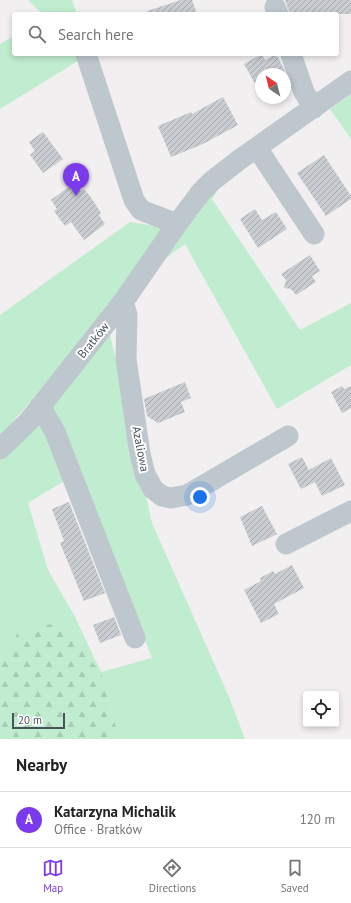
<!DOCTYPE html>
<meta charset="utf-8">
<style>
:root{--surface:#fff;--page:#f6f6f6;--text:#222;--muted:#767676;--line:#e0e0e0;--accent:#7c3aed}
body{margin:0;font-family:"PT Sans",sans-serif;background:var(--page);color:var(--text)}
.controls{position:absolute;right:12px;bottom:12px;display:grid;overflow:hidden;border-radius:4px;box-shadow:0 2px 6px #0003}
.controls button{width:36px;height:36px;display:grid;place-items:center;padding:0;border:0;border-bottom:1px solid var(--line);background:var(--surface);color:var(--text);font:20px sans-serif}
.compass{position:absolute;left:255px;top:68px;width:36px;height:36px;border-radius:50%;background:var(--surface);box-shadow:0 2px 6px #0003;rotate:325deg}
.scale{position:absolute;left:12px;bottom:10px;width:53px;box-sizing:border-box;padding-left:4px;border:2px solid #48535b;border-top:0;font-size:11px;line-height:14px;white-space:nowrap;color:#48535b;-webkit-text-stroke:3px #fff;paint-order:stroke}
.you{position:absolute;left:200px;top:497px;width:14px;height:14px;margin:-10px;border:3px solid #fff;border-radius:50%;background:#1a73e8;box-shadow:0 0 0 6px #1a73e833}
.badge{display:grid;place-items:center;width:26px;height:26px;border-radius:50%;background:var(--accent);color:#fff;font-size:13px;font-weight:700}
.pin{position:absolute;translate:-50% -33px;filter:drop-shadow(0 1px 2px #0008)}
.pin::after{content:'';position:absolute;top:21px;width:14px;height:12px;background:inherit;clip-path:polygon(0 0,100% 0,50% 100%)}
.list{margin:0;padding:0;list-style:none}
h2{display:flex;justify-content:space-between;align-items:center;height:52px;margin:0;padding:0 16px;font-size:17px}
h2 small{font-size:13px;font-weight:400;color:var(--muted)}
.list li{display:grid;grid-template-columns:26px 1fr auto;gap:12px;align-items:center;box-sizing:border-box;height:56px;padding:0 16px;border-top:1px solid var(--line)}
.list b{display:block;font-size:15px;white-space:nowrap}
.list p{margin:0;font-size:13px;white-space:nowrap;color:var(--muted)}
.list em{font-size:13px;font-style:normal;color:var(--muted)}
.icon{flex:none;width:22px;height:22px;fill:none;stroke:currentColor;stroke-width:2;stroke-linecap:round;stroke-linejoin:round}
.map{position:relative;flex:none;width:351px;height:739px;overflow:hidden}
.search{position:absolute;background:var(--surface);box-shadow:0 2px 6px #0003;left:12px;right:12px;top:12px;height:44px;display:flex;align-items:center;gap:10px;box-sizing:border-box;padding:0 14px;border-radius:4px;color:var(--muted);font-size:15px}
.sheet{height:108px;background:var(--surface)}
nav{display:flex;justify-content:space-around;align-items:center;box-sizing:border-box;height:56px;border-top:1px solid var(--line);background:var(--surface);font-size:11px;color:var(--muted)}
nav a{display:grid;justify-items:center;gap:2px}
nav .on{color:var(--accent)}
.map>svg:first-child{display:block}
.grass{fill:#c0eccf}
.forest{fill:url(#forest-firs)}
.building{fill:url(#building-hatch)}
.lines{fill:none;stroke-linecap:round;stroke-linejoin:round}
.street{stroke:#bec7cd;stroke-width:21}
.labels{text-anchor:middle;dominant-baseline:central;stroke-width:4;stroke-linejoin:round;paint-order:stroke}
.street-label{font-size:12px;fill:#48535b;stroke:#fff}
</style>
<div class="map">
<svg width="351" height="739" viewBox="0 0 351 739">
<defs>
<pattern id="forest-firs" width="22" height="20" patternUnits="userSpaceOnUse"><rect width="22" height="20" fill="#c0eccf"/><path d="M5 1l3.5 6h-7zM16 11l3.5 6h-7z" fill="#a6ccb4"/></pattern>
<pattern id="building-hatch" width="6" height="6" patternUnits="userSpaceOnUse"><rect width="6" height="6" fill="#c9ccd1"/><path d="M-1 1l2-2M0 6l6-6M5 7l2-2" fill="none" stroke="#a5a8ad"/></pattern>
</defs>
<rect width="100%" height="100%" fill="#f1efef"/>
<!-- grass -->
<path class="grass" d="M28 0H72L77 14H42Z
M14 36V54H79L78 61 0 109V44Z
M351 94V139L330 109Z
M219 187 212 199 300 330 351 303V365L277 409 185 244 162 261 197 206Z
M130 222 168 228 111 306 0 437V315Z
M110 334 152 523 229 697 245 739H119L101 673 17 634 10 646 0 658V460L41 416 69 478 28 503 48 570 74 615 101 672 152 658 49 408Z"/>
<!-- forest -->
<path class="forest" d="M57 623 101 672 119 739H0V658L10 646 17 634 32 628Z"/>
<!-- building -->
<path class="building" d="M181 0H192L197 14H147V11Z
M285 0H351V14H290Z
M262 54 265 60 276 54 283 67 286 76 285 74H261V90L259 91 244 64Z
M223 97 238 125 203 144 171 157 158 126 191 112 192 114Z
M43 132 63 159 43 173 30 155 35 151 29 142Z
M324 155 351 196V199L326 216 297 173Z
M75 182 81 191 84 189 90 196 101 213 99 215 105 224 84 240 71 222 65 226 54 211 57 209 51 200Z
M255 209 262 220 276 212 287 229 258 248 240 219Z
M310 255 320 271 312 276 316 282 296 295 291 289 284 288 286 280 281 274Z
M185 382 191 398 181 402 185 412 158 423 147 416 144 399Z
M342 386 344 389 351 386V408L342 413 331 392Z
M302 457 312 476 309 470 331 458 345 485 322 496 315 482 301 489 288 464Z
M69 502 105 593 84 601 60 543 64 541 52 509Z
M262 506 277 534 252 546 240 517Z
M292 565 304 588 274 604 279 614 261 623 244 590 261 581 260 578 273 571 275 574Z
M114 617 121 635 100 643 93 625Z"/>
<g class="lines">
<!-- street -->
<path class="street" d="M275 7 278 14
M86 54 134 200 141 210 177 224
M291 54 304 92 314 108
M257 148 314 234
M123 302 127 315 126 359 140 454 145 474 153 489 162 496 171 498 187 495 288 436
M40 406 55 432 135 638
M0 449 28 422 123 302 177 224 201 192 212 181 239 160 351 81
M286 544 351 511"/>
</g>
<g class="labels">
<!-- street labels -->
<g class="street-label">
<text transform="translate(93 340) rotate(-51)">Bratków</text>
<text transform="translate(141 449) rotate(79)">Azaliowa</text>
</g>
</g>
</svg>
<div class="controls">
<button><svg class="icon" aria-label="locate" viewBox="0 0 24 24"><circle cx="12" cy="12" r="6"/><path d="M12 2v4M12 18v4M2 12h4M18 12h4"/></svg></button>
</div>
<svg class="compass" viewBox="-18 -18 36 36"><path d="M0-13l5 13h-10z" fill="#e53935"/><path d="M0 13l5-13h-10z" fill="#767676"/></svg>
<div class="scale">20 m</div>
<div class="you"></div>
<div class="pin badge" style="left:76px;top:196px">A</div>
<div class="search"><svg class="icon" aria-label="search" viewBox="0 0 24 24"><circle cx="10" cy="10" r="6"/><path d="M15 15l6 6"/></svg>Search here</div>
</div>
<section class="sheet">
<h2>Nearby<small></small></h2>
<ul class="list">
<li><span class="badge">A</span><div><b>Katarzyna Michalik</b><p>Office · Bratków</p></div><em>120 m</em></li>
</ul>
</section>
<nav>
<a class="on"><svg class="icon" aria-label="map" viewBox="0 0 24 24"><path d="M3 6l6-2 6 2 6-2v14l-6 2-6-2-6 2zM9 4v14M15 6v14"/></svg>Map</a>
<a><svg class="icon" aria-label="directions" viewBox="0 0 24 24"><path d="M12 3l9 9-9 9-9-9zM9 14v-3h6M13 9l2 2-2 2"/></svg>Directions</a>
<a><svg class="icon" aria-label="saved" viewBox="0 0 24 24"><path d="M7 4h10v16l-5-4-5 4z"/></svg>Saved</a>
</nav>
